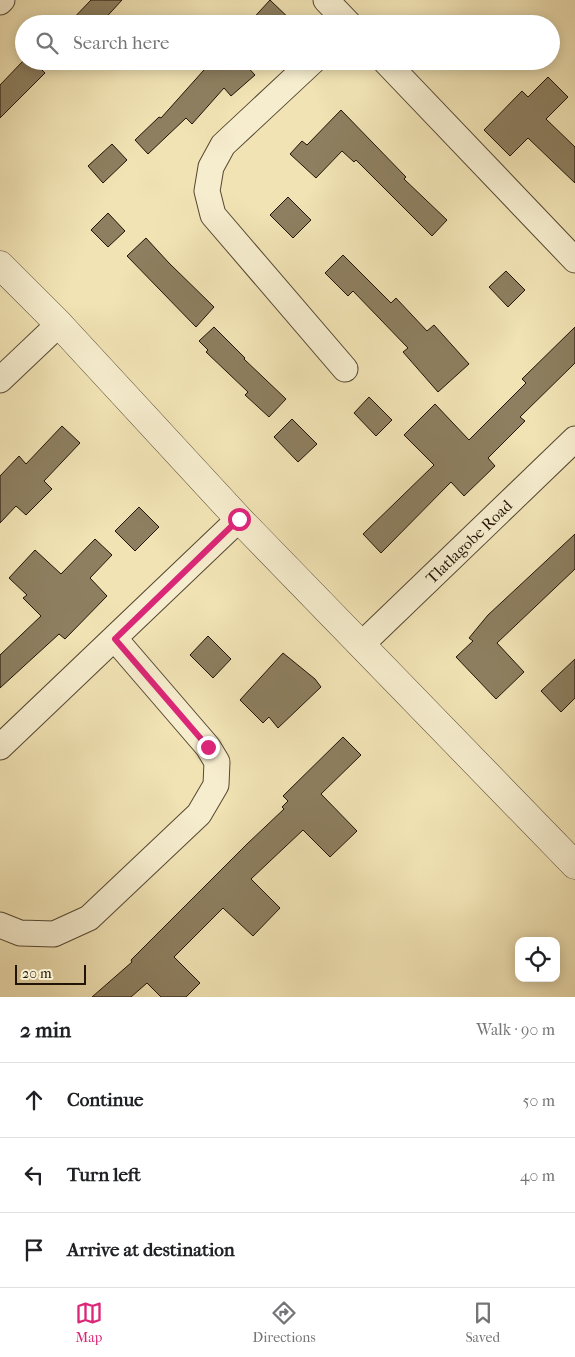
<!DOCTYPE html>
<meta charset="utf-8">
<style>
:root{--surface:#fff;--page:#f2f2f2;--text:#202124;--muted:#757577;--line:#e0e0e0;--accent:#db2777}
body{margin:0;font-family:"IM FELL French Canon",serif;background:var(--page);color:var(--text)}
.controls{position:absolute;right:15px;bottom:15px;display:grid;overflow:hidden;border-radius:10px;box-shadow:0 2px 12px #0003}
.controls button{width:45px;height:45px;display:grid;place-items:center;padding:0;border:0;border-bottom:1px solid var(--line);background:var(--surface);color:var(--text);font:25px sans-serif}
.scale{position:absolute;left:15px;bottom:12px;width:71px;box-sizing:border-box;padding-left:5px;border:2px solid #211306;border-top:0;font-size:14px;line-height:18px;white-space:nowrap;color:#211306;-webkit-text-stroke:4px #f6edce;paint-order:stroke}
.stop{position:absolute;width:15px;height:15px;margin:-11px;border:4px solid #db2777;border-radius:50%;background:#fff}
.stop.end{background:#db2777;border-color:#fff;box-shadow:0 1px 5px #0008}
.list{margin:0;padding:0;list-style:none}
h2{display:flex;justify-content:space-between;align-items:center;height:65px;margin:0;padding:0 20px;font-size:21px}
h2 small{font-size:16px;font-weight:400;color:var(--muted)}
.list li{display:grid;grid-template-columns:32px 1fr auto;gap:15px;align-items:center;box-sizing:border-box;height:75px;padding:0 20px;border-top:1px solid var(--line)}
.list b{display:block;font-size:19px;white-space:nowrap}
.list em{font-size:16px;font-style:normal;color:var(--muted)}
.icon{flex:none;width:28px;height:28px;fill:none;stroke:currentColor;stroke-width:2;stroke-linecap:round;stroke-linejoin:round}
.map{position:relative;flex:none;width:575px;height:997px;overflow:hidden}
.search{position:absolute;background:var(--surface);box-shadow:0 2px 12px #0003;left:15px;right:15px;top:15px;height:55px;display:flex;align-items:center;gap:12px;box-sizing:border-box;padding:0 18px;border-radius:28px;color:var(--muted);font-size:19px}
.sheet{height:290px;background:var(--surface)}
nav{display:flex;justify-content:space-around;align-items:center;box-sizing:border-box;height:70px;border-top:1px solid var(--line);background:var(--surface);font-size:14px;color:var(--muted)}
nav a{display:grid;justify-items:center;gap:2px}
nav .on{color:var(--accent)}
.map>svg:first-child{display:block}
.building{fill:#8d7f60;stroke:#211306}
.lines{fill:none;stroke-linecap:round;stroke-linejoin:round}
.minor-casing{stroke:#554732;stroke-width:27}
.tertiary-casing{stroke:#554732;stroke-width:29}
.minor{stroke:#f6edce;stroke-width:25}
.tertiary{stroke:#f6edce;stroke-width:28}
.route{stroke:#db2777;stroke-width:6}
.labels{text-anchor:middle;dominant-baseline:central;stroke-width:4;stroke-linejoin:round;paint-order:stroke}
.street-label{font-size:16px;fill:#211306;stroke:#f6edce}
</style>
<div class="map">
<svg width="575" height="997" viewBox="0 0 575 997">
<rect width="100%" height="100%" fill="#f1e3b4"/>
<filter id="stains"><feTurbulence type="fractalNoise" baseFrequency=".004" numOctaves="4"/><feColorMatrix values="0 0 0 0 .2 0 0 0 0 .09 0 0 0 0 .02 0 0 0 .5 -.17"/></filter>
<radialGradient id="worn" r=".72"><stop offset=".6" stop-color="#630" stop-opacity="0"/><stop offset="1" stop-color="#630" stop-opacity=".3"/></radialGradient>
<!-- building -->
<path class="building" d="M91 0H122L100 24H68Z
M270 0 295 24H248Z
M24 60 33 61 45 73 0 118V85Z
M212 61H242L255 75 231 96 224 88 192 124 186 118 148 154 135 140 159 117 161 118Z
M548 77 568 97 546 119 575 147V183L528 138 510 156 484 130 522 91 528 97Z
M341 110 406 177 404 179 447 220 432 236 356 160 354 162 342 151 316 178 290 154 302 141 307 145Z
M112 144 127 160 103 183 88 166Z
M288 197 311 220 293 238 270 215Z
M108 213 125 231 108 247 91 230Z
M146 238 169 263 214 307 196 327 127 256Z
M343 255 391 303 396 298 427 331 434 325 469 364 438 392 403 352 408 348 353 291 348 296 325 273Z
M506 271 525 290 508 307 489 287Z
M214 327 245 358 244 359 286 399 269 417 245 395 248 392 206 352 208 350 199 341Z
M575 327V363L520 417 525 421 488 458 495 466 464 496 451 482 381 553 363 534 434 465 404 435 435 404 469 440 526 383 522 379Z
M369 397 392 420 376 436 354 413Z
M292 419 317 444 298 462 274 437Z
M62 426 80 443 44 481 52 489 26 515 16 506 0 523V476L19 456 26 464Z
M139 507 159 527 135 551 115 531Z
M575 534V569L497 643 524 672 496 699 456 657 473 641 469 638 488 615Z
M95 539 112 555 90 578 107 596 65 639 59 634 0 688V655L41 616 23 598 27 595 9 578 35 550 61 574Z
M208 636 231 659 213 678 190 655Z
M283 653 315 679 321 687 278 728 269 717 263 723 240 700Z
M575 659V698L561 712 541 691Z
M343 737 361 755 321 794 357 831 330 857 303 830 251 879 280 908 253 936 223 908 174 957 200 983 186 997H161L147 983 131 997H92L132 962 131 960 247 844 284 809 282 807 288 801 283 796Z"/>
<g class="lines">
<!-- minor casing -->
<g class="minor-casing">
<g id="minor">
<path d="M326 0 349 24"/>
<path d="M0 2 2 0"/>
<path d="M313 61 223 145 211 167 207 191 213 215 345 369"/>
<path d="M385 61 575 260"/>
<path d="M0 380 59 324"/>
<path id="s1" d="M362 644 575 439"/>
<path d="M0 747 239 519"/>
<path d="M0 925 20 933 54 934 89 918 199 814 216 785 217 762 208 747 115 639"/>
</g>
</g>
<!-- tertiary casing -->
<g class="tertiary-casing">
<path id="tertiary" d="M0 265 59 324 239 519 575 865"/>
</g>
<!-- minor -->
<use href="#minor" class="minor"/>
<!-- tertiary -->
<use href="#tertiary" class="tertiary"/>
</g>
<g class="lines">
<!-- route -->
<path class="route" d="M208 747 115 639 239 519"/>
</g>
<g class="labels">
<!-- street labels -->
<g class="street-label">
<text stroke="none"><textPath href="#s1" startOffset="148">Tlatlagobe Road</textPath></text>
</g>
</g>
<rect width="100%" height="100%" filter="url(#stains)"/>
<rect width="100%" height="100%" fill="url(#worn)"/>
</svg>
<div class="controls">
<button><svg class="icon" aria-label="locate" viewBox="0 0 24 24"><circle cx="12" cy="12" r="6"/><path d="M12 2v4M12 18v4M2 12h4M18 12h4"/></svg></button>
</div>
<div class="scale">20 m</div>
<div class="stop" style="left:239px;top:519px"></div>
<div class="stop end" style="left:208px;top:747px"></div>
<div class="search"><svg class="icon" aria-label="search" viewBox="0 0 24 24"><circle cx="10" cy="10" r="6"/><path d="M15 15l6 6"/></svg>Search here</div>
</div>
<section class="sheet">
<h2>2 min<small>Walk · 90 m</small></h2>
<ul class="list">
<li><svg class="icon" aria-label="ahead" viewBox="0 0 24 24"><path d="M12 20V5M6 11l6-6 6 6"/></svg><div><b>Continue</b></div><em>50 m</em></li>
<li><svg class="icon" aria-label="left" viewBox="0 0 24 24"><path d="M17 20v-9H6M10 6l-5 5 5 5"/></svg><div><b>Turn left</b></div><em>40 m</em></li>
<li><svg class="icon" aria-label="arrive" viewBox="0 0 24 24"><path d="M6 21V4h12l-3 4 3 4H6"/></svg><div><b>Arrive at destination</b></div></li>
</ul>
</section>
<nav>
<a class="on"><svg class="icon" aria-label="map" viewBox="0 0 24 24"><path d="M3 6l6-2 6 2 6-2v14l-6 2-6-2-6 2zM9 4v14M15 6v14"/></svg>Map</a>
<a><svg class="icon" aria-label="directions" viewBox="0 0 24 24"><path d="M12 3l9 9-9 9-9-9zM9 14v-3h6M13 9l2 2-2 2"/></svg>Directions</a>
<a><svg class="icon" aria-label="saved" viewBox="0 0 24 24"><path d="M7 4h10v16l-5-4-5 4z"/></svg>Saved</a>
</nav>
